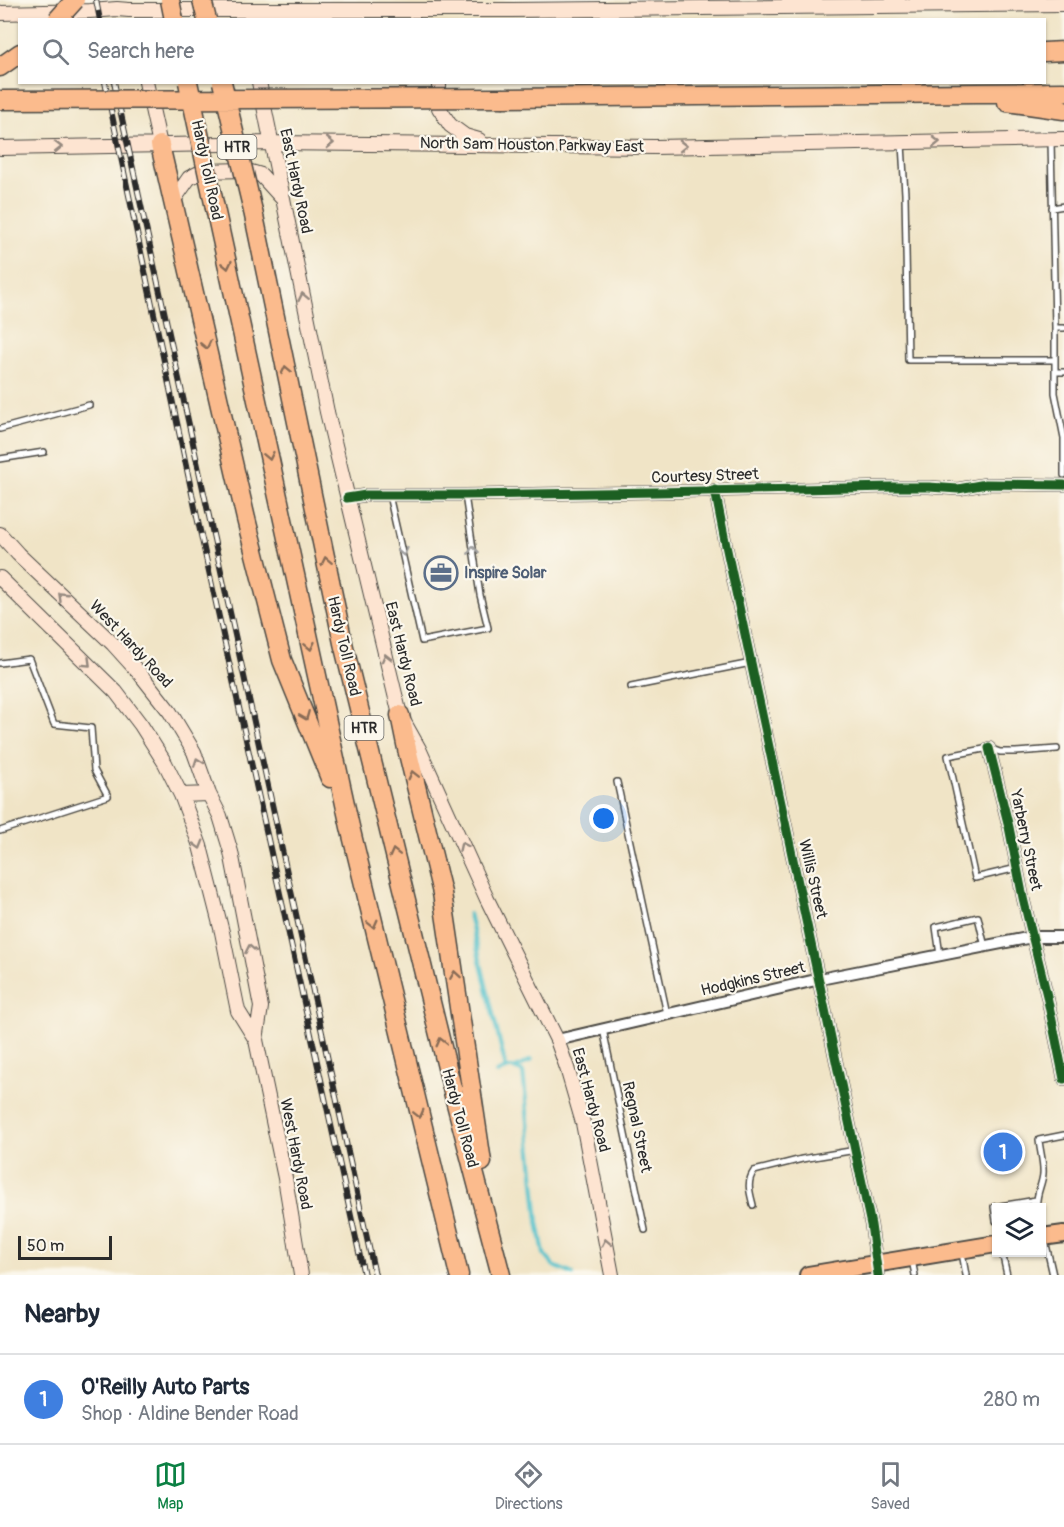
<!DOCTYPE html>
<meta charset="utf-8">
<style>
:root{--surface:#fff;--page:#f2f2f3;--text:#1f2937;--muted:#747a83;--line:#e0e1e3;--accent:#0b8043}
body{margin:0;font-family:Pangolin,sans-serif;background:var(--page);color:var(--text)}
.controls{position:absolute;right:18px;bottom:18px;display:grid;overflow:hidden;border-radius:0px;box-shadow:0 2px 4px #0004}
.controls button{width:54px;height:54px;display:grid;place-items:center;padding:0;border:0;border-bottom:2px solid var(--line);background:var(--surface);color:var(--text);font:30px sans-serif}
.scale{position:absolute;left:18px;bottom:15px;width:94px;box-sizing:border-box;padding-left:6px;border:3px solid #2b2b2b;border-top:0;font-size:16px;line-height:21px;white-space:nowrap;color:#2b2b2b;-webkit-text-stroke:4px #fbf7ec;paint-order:stroke}
.you{position:absolute;left:604px;top:819px;width:21px;height:21px;margin:-15px;border:4px solid #fff;border-radius:50%;background:#1a73e8;box-shadow:0 0 0 9px #1a73e833}
.badge{display:grid;place-items:center;width:39px;height:39px;border-radius:50%;background:var(--accent);color:#fff;font-size:20px;font-weight:700}
.pin{position:absolute;translate:-50% -50%;border:3px solid #fff;box-shadow:0 2px 6px #0006}
.list{margin:0;padding:0;list-style:none}
h2{display:flex;justify-content:space-between;align-items:center;height:78px;margin:0;padding:0 24px;font-size:26px}
h2 small{font-size:20px;font-weight:400;color:var(--muted)}
.list li{display:grid;grid-template-columns:39px 1fr auto;gap:18px;align-items:center;box-sizing:border-box;height:90px;padding:0 24px;border-top:2px solid var(--line)}
.list b{display:block;font-size:22px;white-space:nowrap}
.list p{margin:0;font-size:20px;white-space:nowrap;color:var(--muted)}
.list em{font-size:20px;font-style:normal;color:var(--muted)}
.icon{flex:none;width:33px;height:33px;fill:none;stroke:currentColor;stroke-width:2;stroke-linecap:round;stroke-linejoin:round}
.map{position:relative;flex:none;width:1064px;height:1275px;overflow:hidden}
.search{position:absolute;background:var(--surface);box-shadow:0 2px 4px #0004;left:18px;right:18px;top:18px;height:66px;display:flex;align-items:center;gap:15px;box-sizing:border-box;padding:0 21px;border-radius:0px;color:var(--muted);font-size:22px}
.sheet{height:168px;background:var(--surface)}
nav{display:flex;justify-content:space-around;align-items:center;box-sizing:border-box;height:84px;border-top:2px solid var(--line);background:var(--surface);font-size:16px;color:var(--muted)}
nav a{display:grid;justify-items:center;gap:3px}
nav .on{color:var(--accent)}
.map>svg:first-child{display:block}
.lines{fill:none;stroke-linecap:round;stroke-linejoin:round}
.stream{stroke:#55c2cc;stroke-width:4}
.service-casing{stroke:#494742;stroke-width:8}
.minor-casing{stroke:#494742;stroke-width:14}
.secondary-casing{stroke:#494742;stroke-width:16}
.primary-casing{stroke:#494742;stroke-width:20}
.motorway-casing{stroke:#494742;stroke-width:21}
.service{stroke:#fff;stroke-width:5}
.minor{stroke:#fff;stroke-width:10}
.secondary{stroke:#fde4d1;stroke-width:14}
.primary{stroke:#fbbb8d;stroke-width:16}
.motorway{stroke:#fbbb8d;stroke-width:18}
.rail-casing{stroke:#2b2b2b;stroke-width:6}
.rail{stroke:#fbf7ec;stroke-width:4;stroke-dasharray:11;stroke-linecap:butt}
.motorway-bridge-casing{stroke:#494742;stroke-width:21;stroke-linecap:butt}
.motorway-bridge{stroke:#fbbb8d;stroke-width:18}
.cycleway-casing{stroke:#fbf7ec;stroke-width:13}
.cycleway{stroke:#1b5e20;stroke-width:9}
.oneway{stroke:#94887e}
.oneway2{stroke:#896c57}
.oneway3{stroke:#a0a0a0}
.labels{text-anchor:middle;dominant-baseline:central;stroke-width:4.5;stroke-linejoin:round;paint-order:stroke}
.shield{fill:#fbf7ec;stroke:#696865;stroke-width:1.5}
.shield-label{font-size:15px;font-weight:bold;fill:#2b2b2b}
.street-label{font-size:16px;fill:#2b2b2b;stroke:#fbf7ec}
.service-label{font-size:16px;font-weight:bold;fill:#4e5e75;stroke:#fbf7ec;text-anchor:start}
</style>
<div class="map">
<svg width="1064" height="1275" viewBox="0 0 1064 1275">
<rect width="100%" height="100%" fill="#fbf7ec"/>
<filter id="ink" filterUnits="userSpaceOnUse"><feTurbulence type="fractalNoise" baseFrequency=".0167" numOctaves="2"/><feDisplacementMap in="SourceGraphic" scale="12" xChannelSelector="R" yChannelSelector="G"/><feConvolveMatrix kernelMatrix="1 2 1 2 8 2 1 2 1" color-interpolation-filters="sRGB"/></filter>
<filter id="wash" filterUnits="userSpaceOnUse"><feTurbulence type="fractalNoise" baseFrequency=".008" numOctaves="4" result="noise"/><feDisplacementMap in="SourceGraphic" scale="24" xChannelSelector="R" yChannelSelector="G"/><feGaussianBlur stdDeviation="1.35" result="paint"/><feColorMatrix in="noise" values="0 0 0 0 0 0 0 0 0 0 0 0 0 0 0 0 0 1.4 0 .05"/><feComposite in="paint" operator="in"/></filter>
<g filter="url(#wash)">
<rect width="100%" height="100%" fill="#f0e4c6"/>
<g class="lines">
<!-- stream -->
<path class="stream" d="M469 914 506 1068
M516 1068 531 1060
M497 1073C508 1067 512 1066 523 1072L538 1222 544 1254 554 1266 573 1274"/>
</g>
</g>
<g filter="url(#ink)">
<g class="lines">
<!-- service casing -->
<g class="service-casing">
<path id="service" d="M1051 141 1055 328H1064
M902 144 905 194 908 360H1055
M1052 208 1064 206
M1055 328V393L1064 438V475
M1055 372H1064
M0 429 89 405
M0 459 44 452
M389 495 422 641 488 628 480 595 465 495
M0 663 29 659 54 724 91 728 94 770 108 796 0 831
M631 687 751 663
M617 782 667 1014
M1017 868 975 878 948 756 989 748 1000 752H1016L1057 749
M940 955 936 927 978 917 985 947
M603 1029 645 1230
M753 1205C750 1193 746 1182 754 1171L802 1159 856 1150
M1037 1208C1035 1195 1042 1186 1043 1174 1044 1164 1040 1151 1039 1140L1064 1135
M996 1221 994 1207 1036 1200
M1042 1227 1053 1275
M1002 1252 1007 1275
M962 1253 966 1275
M912 1260 915 1275"/>
</g>
<!-- minor casing -->
<g class="minor-casing">
<path id="minor" d="M715 490 724 536 871 1225 878 1275
M347 498 366 495H465L657 492 891 487H929L958 489 986 484 1064 485
M989 748 1009 827 1023 898 1047 996 1064 1079
M557 1040 820 979 1032 937H1064"/>
</g>
<!-- secondary casing -->
<g class="secondary-casing">
<path id="secondary" d="M0 13 90 11 117 9 129 10H512L1064 4
M146 82 160 145
M259 82 327 412 400 715 419 749 487 899 557 1040 567 1068 583 1123 612 1275
M439 82V108L450 125 465 136 479 140
M0 148 271 143 655 147 1064 139
M173 201 189 178 203 171 244 170 261 175 281 197
M0 534 18 554 113 644 141 675 170 712 194 752 209 794 220 816 231 852 261 1007 256 1040
M0 578 116 692 141 725 165 763 181 795 192 824 200 846 222 932 238 1011 256 1040 285 1178 301 1275
M181 795 209 794"/>
</g>
<!-- primary casing -->
<g class="primary-casing">
<path id="primary" d="M1042 1237 1064 1234
M808 1275 996 1244"/>
</g>
<!-- motorway casing -->
<g class="motorway-casing">
<path id="motorway" d="M1044 52 1064 51
M0 67 20 53
M504 98 1064 92
M1007 102 1064 110
M160 145 246 519 282 660 330 778
M215 208 350 827 459 1275
M253 211 343 643 454 1096 501 1275
M400 715 407 749 442 893 482 1162"/>
</g>
<!-- service -->
<use href="#service" class="service"/>
<!-- minor -->
<use href="#minor" class="minor"/>
<!-- secondary -->
<use href="#secondary" class="secondary"/>
<!-- primary -->
<use href="#primary" class="primary"/>
<!-- motorway -->
<use href="#motorway" class="motorway"/>
<!-- rail casing -->
<g class="rail-casing">
<path id="rail" d="M96 0 100 20
M105 82 197 517 364 1275
M114 82 375 1275"/>
</g>
<!-- rail -->
<use href="#rail" class="rail"/>
<!-- motorway-bridge casing -->
<g class="motorway-bridge-casing">
<path id="motorway-bridge" d="M170 0 174 20
M202 0 207 20
M57 20 75 0
M188 82 215 208
M222 82 253 211
M0 100 504 98"/>
</g>
<!-- motorway-bridge -->
<use href="#motorway-bridge" class="motorway-bridge"/>
<!-- cycleway casing -->
<g class="cycleway-casing">
<path id="cycleway" d="M715 490 724 536 871 1225 878 1275
M347 498 366 495H465L657 492 891 487H929L958 489 986 484 1064 485
M989 748 1009 827 1023 898 1047 996 1064 1079"/>
</g>
<!-- cycleway -->
<use href="#cycleway" class="cycleway"/>
</g>
<!-- one-way arrows -->
<defs><path id="oneway-chevron" d="M-2-3.5L2.5 0L-2 3.5" fill="none" stroke-width="1.6" stroke-linecap="round" stroke-linejoin="round" transform="scale(1.5)"/></defs>
<g class="oneway">
<use href="#oneway-chevron" transform="translate(936 142) rotate(-1)"/>
<use href="#oneway-chevron" transform="translate(330 143) rotate(1)"/>
<use href="#oneway-chevron" transform="translate(683 146) rotate(-1)"/>
<use href="#oneway-chevron" transform="translate(58 147) rotate(-1)"/>
<use href="#oneway-chevron" transform="translate(303 297) rotate(-102)"/>
<use href="#oneway-chevron" transform="translate(62 596) rotate(-136)"/>
<use href="#oneway-chevron" transform="translate(386 658) rotate(-104)"/>
<use href="#oneway-chevron" transform="translate(87 663) rotate(44)"/>
<use href="#oneway-chevron" transform="translate(198 762) rotate(-110)"/>
<use href="#oneway-chevron" transform="translate(199 845) rotate(74)"/>
<use href="#oneway-chevron" transform="translate(463 846) rotate(-115)"/>
<use href="#oneway-chevron" transform="translate(250 949) rotate(-101)"/>
<use href="#oneway-chevron" transform="translate(606 1243) rotate(-101)"/>
</g>
<g class="oneway2">
<use href="#oneway-chevron" transform="translate(227 265) rotate(78)"/>
<use href="#oneway-chevron" transform="translate(206 345) rotate(77)"/>
<use href="#oneway-chevron" transform="translate(286 370) rotate(-102)"/>
<use href="#oneway-chevron" transform="translate(269 456) rotate(78)"/>
<use href="#oneway-chevron" transform="translate(326 561) rotate(-102)"/>
<use href="#oneway-chevron" transform="translate(310 646) rotate(78)"/>
<use href="#oneway-chevron" transform="translate(305 716) rotate(68)"/>
<use href="#oneway-chevron" transform="translate(413 775) rotate(-104)"/>
<use href="#oneway-chevron" transform="translate(394 853) rotate(-104)"/>
<use href="#oneway-chevron" transform="translate(373 924) rotate(76)"/>
<use href="#oneway-chevron" transform="translate(455 975) rotate(-99)"/>
<use href="#oneway-chevron" transform="translate(441 1042) rotate(-104)"/>
<use href="#oneway-chevron" transform="translate(419 1114) rotate(76)"/>
</g>
<g class="oneway3">
<use href="#oneway-chevron" transform="translate(473 550) rotate(-99)"/>
<use href="#oneway-chevron" transform="translate(403 552) rotate(78)"/>
</g>
</g>
<!-- icons -->
<defs>
<g id="office-ring" transform="scale(1.725)"><circle r="9.5" fill="#fbf7ec" stroke="#5c6f8a" stroke-width="1.5"/><path d="M-6-3h4V-5.5h4V-3h4V5H-6ZM-1-4.5V-3h2v-1.5ZM-6 0V1H6V0Z" fill="#5c6f8a"/></g>
</defs>
<g fill-rule="evenodd">
<use href="#office-ring" x="441" y="573"/>
</g>
<g class="labels">
<!-- shield labels -->
<g class="shield">
<rect x="217.5" y="135" width="39" height="24" rx="4.5"/>
<rect x="344.5" y="716" width="39" height="24" rx="4.5"/>
</g>
<g class="shield-label">
<text x="237" y="147">HTR</text>
<text x="364" y="728">HTR</text>
</g>
<!-- street labels -->
<g class="street-label">
<text transform="translate(532 145) rotate(1)">North Sam Houston Parkway East</text>
<text transform="translate(207 170) rotate(78)">Hardy Toll Road</text>
<text transform="translate(296 181) rotate(78)">East Hardy Road</text>
<text transform="translate(705 476) rotate(-2)">Courtesy Street</text>
<text transform="translate(131 644) rotate(47)">West Hardy Road</text>
<text transform="translate(344 646) rotate(77)">Hardy Toll Road</text>
<text transform="translate(403 654) rotate(76)">East Hardy Road</text>
<text transform="translate(1026 840) rotate(78)">Yarberry Street</text>
<text transform="translate(813 879) rotate(77)">Willis Street</text>
<text transform="translate(753 979) rotate(-13)">Hodgkins Street</text>
<text transform="translate(591 1100) rotate(75)">East Hardy Road</text>
<text transform="translate(460 1118) rotate(75)">Hardy Toll Road</text>
<text transform="translate(637 1127) rotate(78)">Regnal Street</text>
<text transform="translate(296 1154) rotate(79)">West Hardy Road</text>
</g>
<!-- service labels -->
<g class="service-label">
<text x="464" y="573">Inspire Solar</text>
</g>
</g>
</svg>
<div class="controls">
<button><svg class="icon" aria-label="layers" viewBox="0 0 24 24"><path d="M12 4l9 5-9 5-9-5zM3 14l9 5 9-5"/></svg></button>
</div>
<div class="scale">50 m</div>
<div class="you"></div>
<div class="pin badge" style="left:1003px;top:1152px;background:#3f7fe0">1</div>
<div class="search"><svg class="icon" aria-label="search" viewBox="0 0 24 24"><circle cx="10" cy="10" r="6"/><path d="M15 15l6 6"/></svg>Search here</div>
</div>
<section class="sheet">
<h2>Nearby<small></small></h2>
<ul class="list">
<li><span class="badge" style="background:#3f7fe0">1</span><div><b>O'Reilly Auto Parts</b><p>Shop · Aldine Bender Road</p></div><em>280 m</em></li>
</ul>
</section>
<nav>
<a class="on"><svg class="icon" aria-label="map" viewBox="0 0 24 24"><path d="M3 6l6-2 6 2 6-2v14l-6 2-6-2-6 2zM9 4v14M15 6v14"/></svg>Map</a>
<a><svg class="icon" aria-label="directions" viewBox="0 0 24 24"><path d="M12 3l9 9-9 9-9-9zM9 14v-3h6M13 9l2 2-2 2"/></svg>Directions</a>
<a><svg class="icon" aria-label="saved" viewBox="0 0 24 24"><path d="M7 4h10v16l-5-4-5 4z"/></svg>Saved</a>
</nav>
